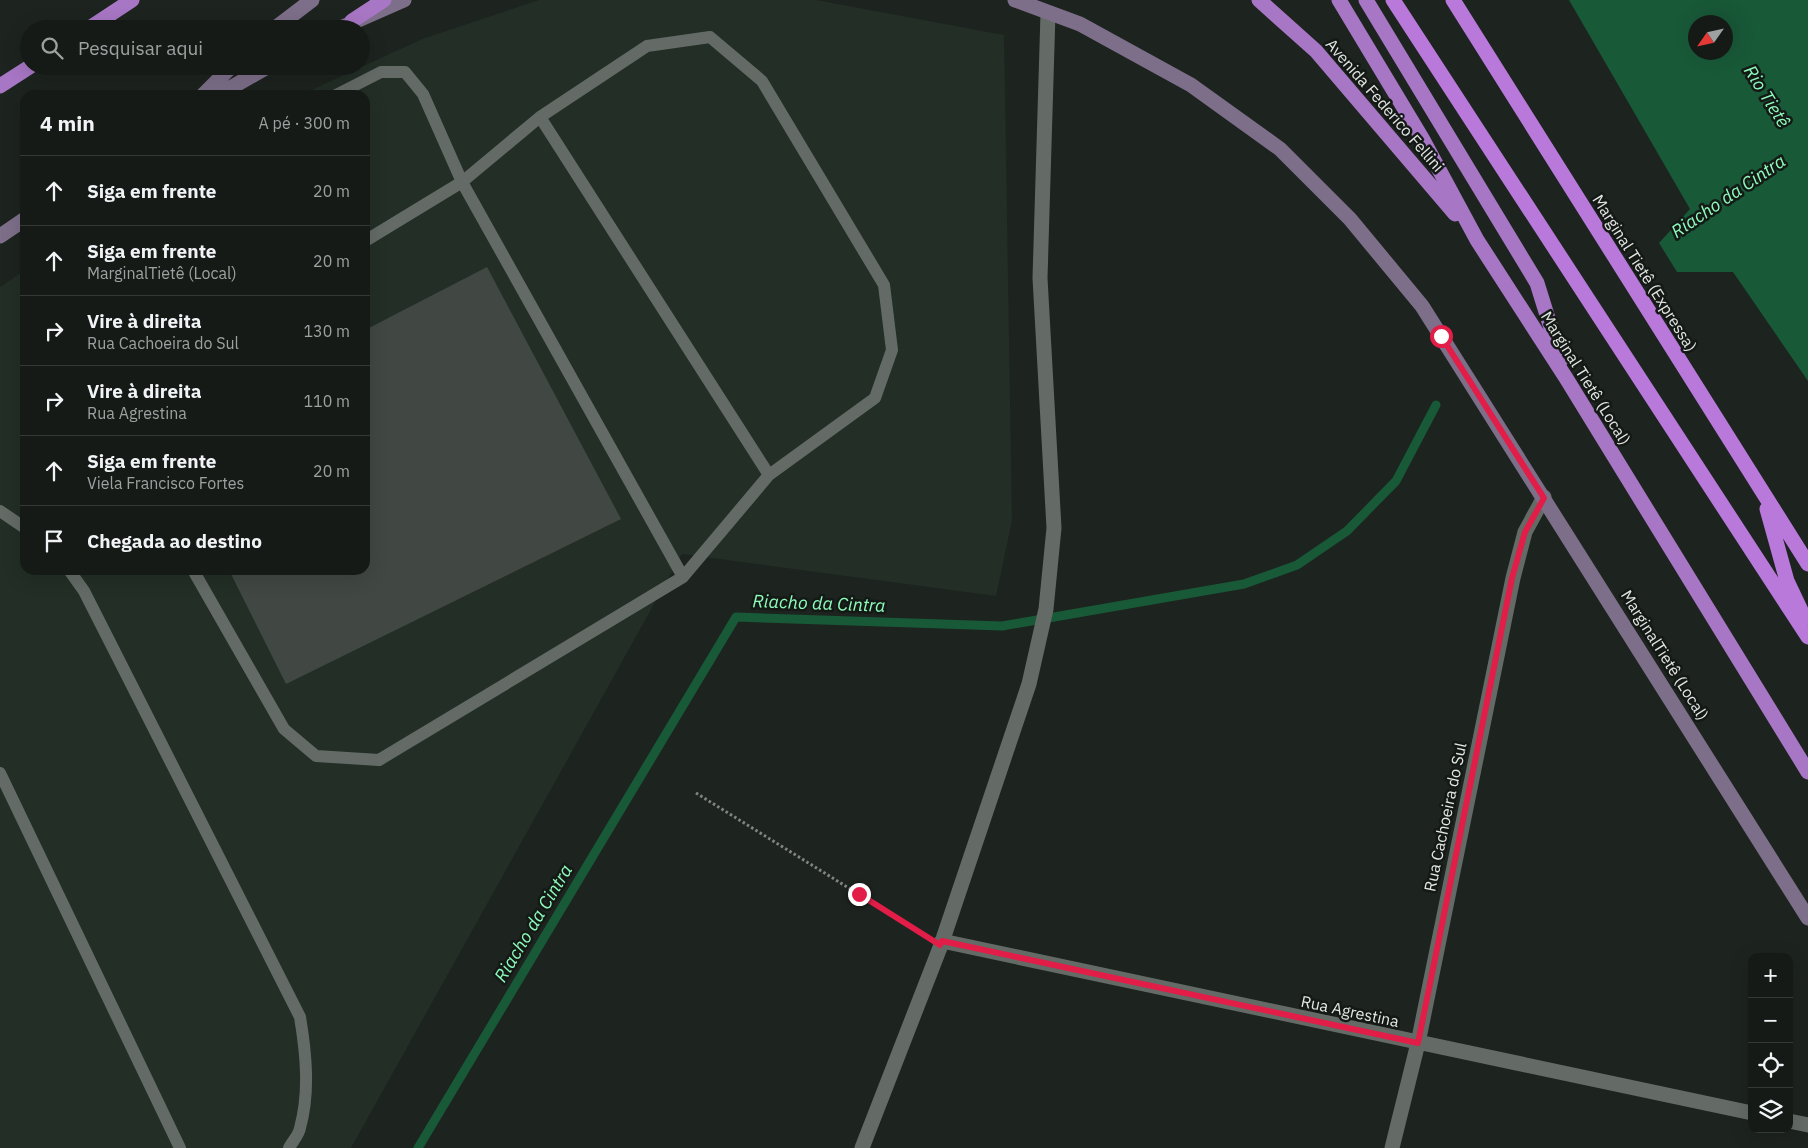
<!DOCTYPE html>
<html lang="pt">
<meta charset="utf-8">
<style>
:root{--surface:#161a17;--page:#1f2320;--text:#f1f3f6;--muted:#9ea1a1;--line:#353836}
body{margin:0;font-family:"IBM Plex Sans",sans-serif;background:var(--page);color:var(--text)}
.controls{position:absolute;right:15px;bottom:15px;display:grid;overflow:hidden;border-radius:10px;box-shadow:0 5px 20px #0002}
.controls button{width:45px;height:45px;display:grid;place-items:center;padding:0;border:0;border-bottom:1px solid var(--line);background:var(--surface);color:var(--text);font:25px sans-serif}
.compass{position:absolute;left:1688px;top:15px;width:45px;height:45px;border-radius:50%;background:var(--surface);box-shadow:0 5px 20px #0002;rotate:236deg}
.stop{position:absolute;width:15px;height:15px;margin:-11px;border:4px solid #e11d48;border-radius:50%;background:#fff}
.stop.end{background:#e11d48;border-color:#fff;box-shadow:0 1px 5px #0008}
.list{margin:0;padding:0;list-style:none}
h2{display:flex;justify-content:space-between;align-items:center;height:65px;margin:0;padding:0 20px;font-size:21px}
h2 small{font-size:16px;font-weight:400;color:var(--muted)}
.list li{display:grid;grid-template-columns:32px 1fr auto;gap:15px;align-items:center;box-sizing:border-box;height:70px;padding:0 20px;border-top:1px solid var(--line)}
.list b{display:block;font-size:19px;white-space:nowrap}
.list p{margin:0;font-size:16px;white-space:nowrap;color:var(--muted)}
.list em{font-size:16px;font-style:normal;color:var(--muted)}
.icon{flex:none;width:28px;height:28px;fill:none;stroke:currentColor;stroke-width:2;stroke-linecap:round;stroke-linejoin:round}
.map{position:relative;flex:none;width:1808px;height:1148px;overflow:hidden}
.search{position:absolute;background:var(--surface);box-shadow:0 5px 20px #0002;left:20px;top:20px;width:350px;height:55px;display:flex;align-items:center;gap:12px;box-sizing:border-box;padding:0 18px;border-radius:28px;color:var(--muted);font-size:19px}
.panel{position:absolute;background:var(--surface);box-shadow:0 5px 20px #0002;left:20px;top:90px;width:350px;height:485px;border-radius:15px}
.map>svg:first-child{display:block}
.built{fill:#222e26}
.water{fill:#185938;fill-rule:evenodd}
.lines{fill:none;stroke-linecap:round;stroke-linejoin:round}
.stream{stroke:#185938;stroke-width:9}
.building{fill:#414843}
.path{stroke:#808581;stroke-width:3;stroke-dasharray:2.5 2.5;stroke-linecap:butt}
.service{stroke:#646b66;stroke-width:12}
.minor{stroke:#646b66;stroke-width:15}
.tertiary{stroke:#646b66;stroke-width:15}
.secondary{stroke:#7d6f89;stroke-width:15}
.trunk{stroke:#a776c4;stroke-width:15}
.motorway{stroke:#b879db;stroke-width:15}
.route{stroke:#e11d48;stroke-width:6}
.labels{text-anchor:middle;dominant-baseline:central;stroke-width:5;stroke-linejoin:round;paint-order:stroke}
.street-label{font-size:16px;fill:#e3e7e4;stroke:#141916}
.water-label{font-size:18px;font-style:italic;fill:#8dfcbb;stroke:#141916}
</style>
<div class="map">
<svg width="1808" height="1148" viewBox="0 0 1808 1148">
<rect width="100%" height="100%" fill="#1d231f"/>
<!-- built -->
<path class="built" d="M539 0H816L1004 35 1012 521 996 596 682 554 351 1148H0V287L25 270V570H365V95H301L422 39Z"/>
<!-- water -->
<path class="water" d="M1569 0H1808V381L1733 272H1677L1659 243 1690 209ZM1696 22H1726V52H1696Z"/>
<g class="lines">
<!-- stream -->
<path class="stream" d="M418 1148 736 617 1002 626 1244 584 1297 565 1347 531 1396 481 1436 405"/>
</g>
<!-- building -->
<path class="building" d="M487 267 621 519 286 684 229 570H365V330Z"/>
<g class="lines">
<!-- path -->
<path class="path" d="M696 793 921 933"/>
<!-- service -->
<path class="service" d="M336 95 381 72H405L423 94 462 182 683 577
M540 117 769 475
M0 511 25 528
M69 570 84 591 300 1017C306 1053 310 1092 300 1128 299 1135 292 1142 289 1148
M193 570 284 729 316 756 379 760 683 577 769 475 875 398 892 350 884 285 762 81 710 37 647 46 540 117 462 182 365 241
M0 773 180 1148"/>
<!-- minor -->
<path class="minor" d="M942 941 1752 1113
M1789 1121 1808 1125
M1392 1148 1418 1043 1513 578 1525 532 1544 497"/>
<!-- tertiary -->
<path class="tertiary" d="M862 1148 941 945 1029 684 1046 609 1054 528 1040 278 1048 13"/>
<!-- secondary -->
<path class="secondary" d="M1015 0 1080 24 1191 85 1280 149 1350 219 1422 306 1808 918
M274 29 312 0
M338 29 404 0
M203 95 232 66
M218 95 269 66
M0 236 25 219"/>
<!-- trunk -->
<path class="trunk" d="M1259 0 1316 51 1455 214
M1339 0 1422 138 1477 240 1566 378 1808 772
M1366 0 1537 283 1561 360
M352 21 384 0
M88 29 132 0
M0 86 31 66"/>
<!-- motorway -->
<path class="motorway" d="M1393 0 1808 637
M1453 0 1808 564
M1767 509 1787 581 1805 619"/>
</g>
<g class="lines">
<!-- route -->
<path class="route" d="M859 894 940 945 942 941 1418 1043 1512 578 1525 532 1544 498 1441 336"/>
</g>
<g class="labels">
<!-- street labels -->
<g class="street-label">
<text transform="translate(1385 105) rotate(49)">Avenida Federico Fellini</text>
<text transform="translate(1645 273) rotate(58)">Marginal Tietê (Expressa)</text>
<text transform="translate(1586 378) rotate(58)">Marginal Tietê (Local)</text>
<text transform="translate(1665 655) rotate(58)">MarginalTietê (Local)</text>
<text transform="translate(1445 817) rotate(-78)">Rua Cachoeira do Sul</text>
<text transform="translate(1350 1011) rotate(12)">Rua Agrestina</text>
</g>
<!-- water labels -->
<g class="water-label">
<text transform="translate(1767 96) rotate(58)">Rio Tietê</text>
<text transform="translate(1728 196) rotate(-34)">Riacho da Cintra</text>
<text transform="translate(819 603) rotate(2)">Riacho da Cintra</text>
<text transform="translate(533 923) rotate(-59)">Riacho da Cintra</text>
</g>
</g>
</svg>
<div class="controls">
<button>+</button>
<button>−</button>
<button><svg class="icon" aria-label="locate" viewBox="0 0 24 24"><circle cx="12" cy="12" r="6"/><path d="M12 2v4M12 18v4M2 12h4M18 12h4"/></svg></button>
<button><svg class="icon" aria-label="layers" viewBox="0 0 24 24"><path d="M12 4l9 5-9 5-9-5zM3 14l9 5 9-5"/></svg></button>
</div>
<svg class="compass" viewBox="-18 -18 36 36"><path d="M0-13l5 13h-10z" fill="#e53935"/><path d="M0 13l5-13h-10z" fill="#9ea1a1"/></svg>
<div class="stop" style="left:1441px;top:336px"></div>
<div class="stop end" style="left:859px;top:894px"></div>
<div class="search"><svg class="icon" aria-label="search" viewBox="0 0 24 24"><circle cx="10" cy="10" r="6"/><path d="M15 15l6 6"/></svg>Pesquisar aqui</div>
<section class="panel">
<h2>4 min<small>A pé · 300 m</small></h2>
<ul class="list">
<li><svg class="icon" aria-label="ahead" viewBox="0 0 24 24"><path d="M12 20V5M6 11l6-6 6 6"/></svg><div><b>Siga em frente</b></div><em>20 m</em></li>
<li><svg class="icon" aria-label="ahead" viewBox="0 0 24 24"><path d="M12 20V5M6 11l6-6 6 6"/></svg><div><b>Siga em frente</b><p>MarginalTietê (Local)</p></div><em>20 m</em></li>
<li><svg class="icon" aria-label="right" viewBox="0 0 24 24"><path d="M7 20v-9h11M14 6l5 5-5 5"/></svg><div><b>Vire à direita</b><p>Rua Cachoeira do Sul</p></div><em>130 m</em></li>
<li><svg class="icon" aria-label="right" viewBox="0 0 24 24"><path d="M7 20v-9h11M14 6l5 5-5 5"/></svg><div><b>Vire à direita</b><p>Rua Agrestina</p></div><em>110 m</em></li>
<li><svg class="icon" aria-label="ahead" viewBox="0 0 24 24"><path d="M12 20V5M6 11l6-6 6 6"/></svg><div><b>Siga em frente</b><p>Viela Francisco Fortes</p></div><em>20 m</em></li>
<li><svg class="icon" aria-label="arrive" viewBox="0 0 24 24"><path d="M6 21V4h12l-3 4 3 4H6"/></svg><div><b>Chegada ao destino</b></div></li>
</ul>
</section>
</div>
